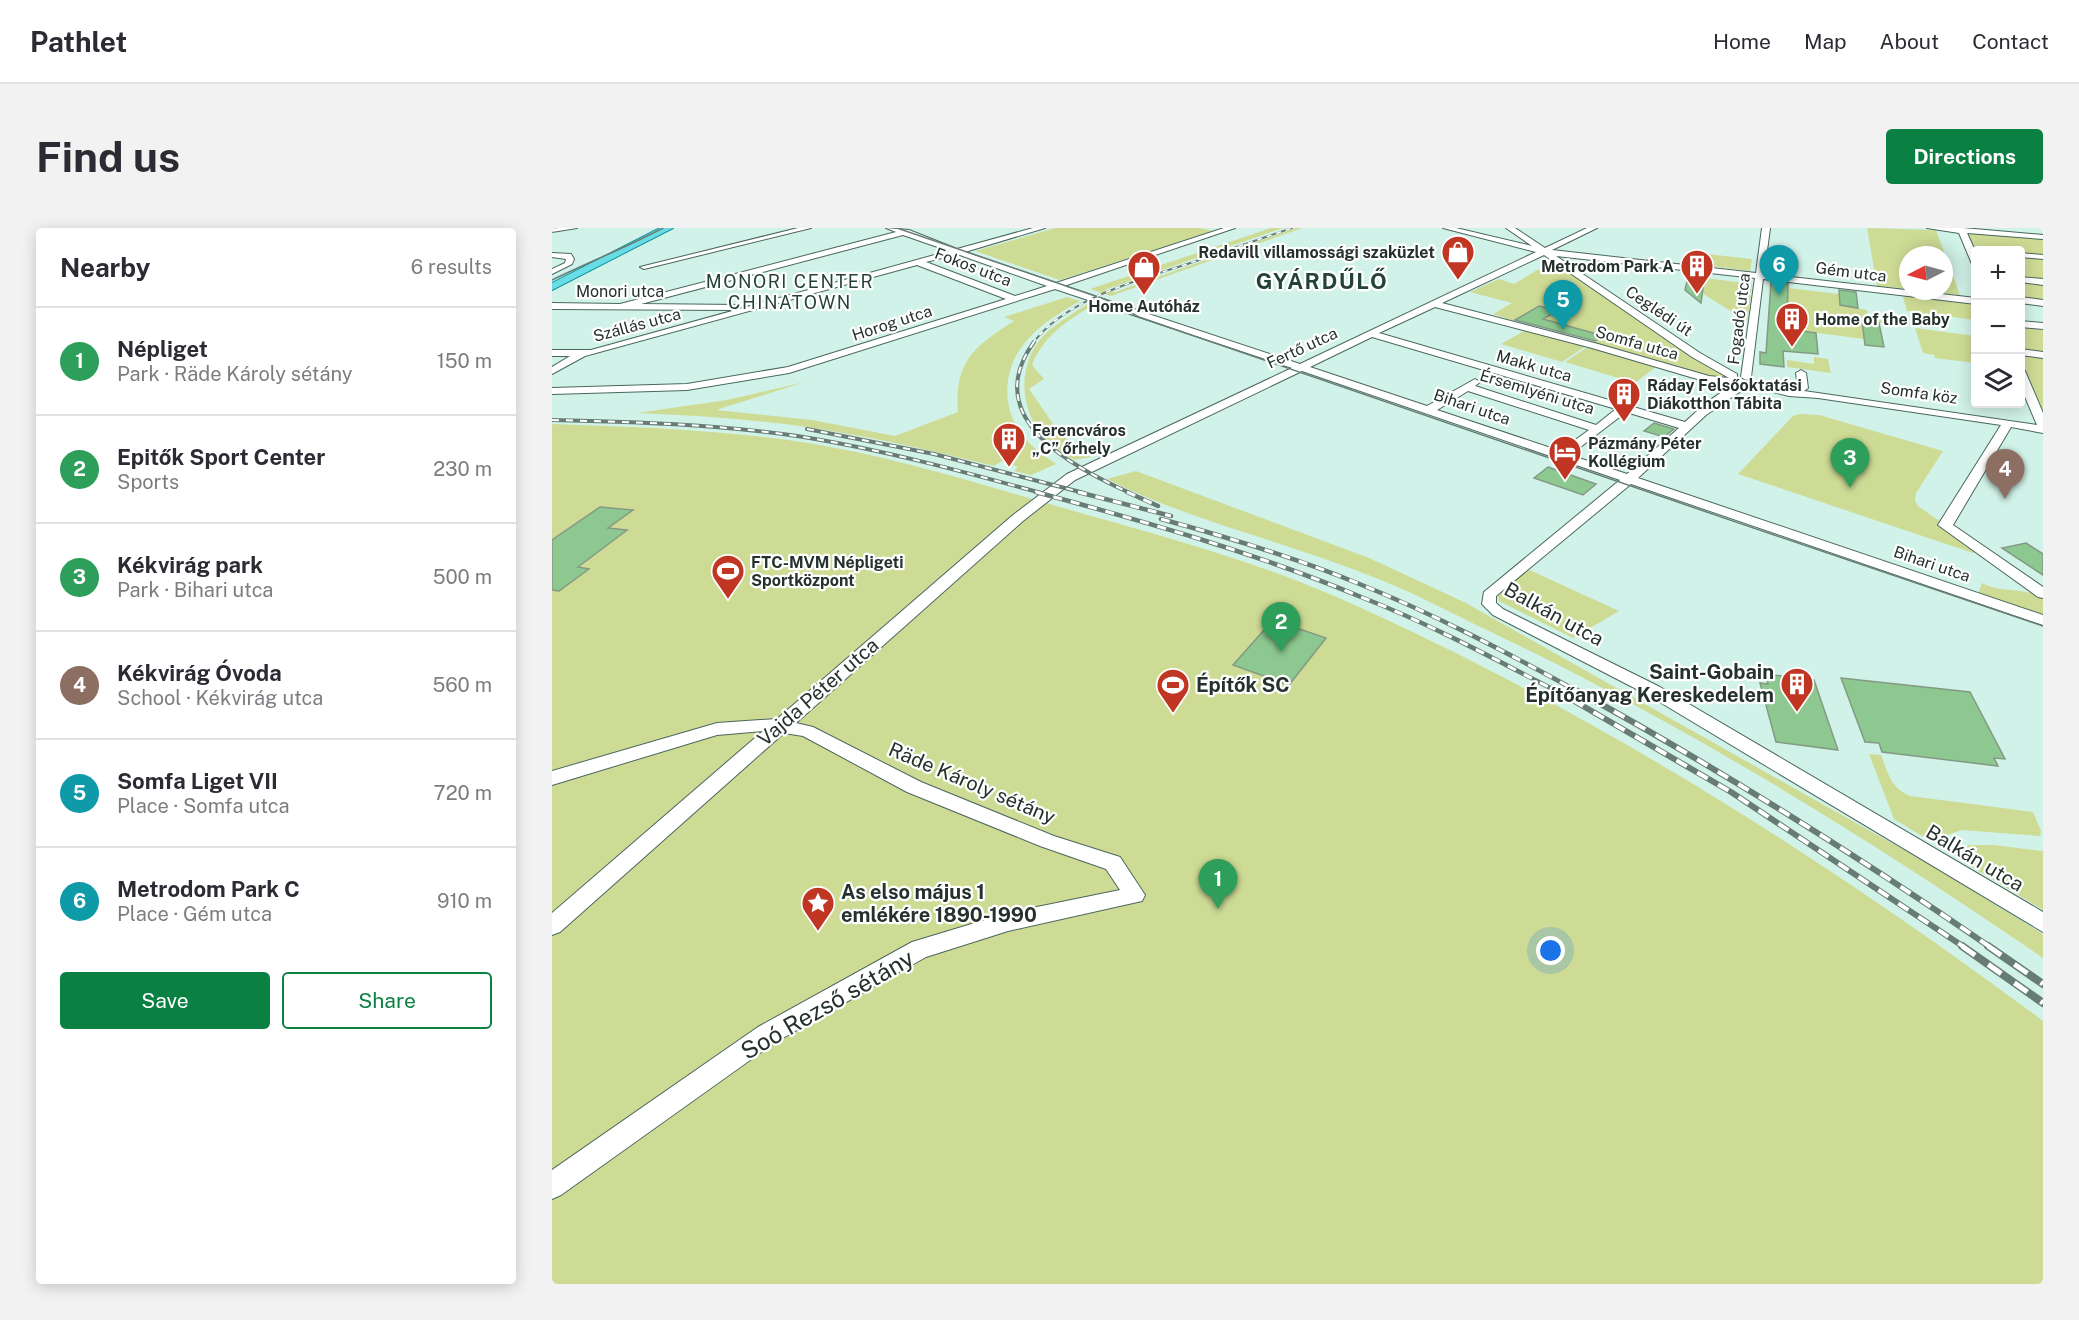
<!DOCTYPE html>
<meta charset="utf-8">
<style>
:root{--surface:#fff;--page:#f2f2f3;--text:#2b2b33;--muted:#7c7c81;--line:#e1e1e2;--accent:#0b8043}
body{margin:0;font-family:"Public Sans",sans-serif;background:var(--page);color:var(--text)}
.controls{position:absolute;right:18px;top:18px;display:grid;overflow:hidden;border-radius:6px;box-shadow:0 3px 15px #0003}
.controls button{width:54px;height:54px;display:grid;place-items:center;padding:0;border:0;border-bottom:2px solid var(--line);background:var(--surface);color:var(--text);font:30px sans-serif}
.compass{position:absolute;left:1347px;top:18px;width:54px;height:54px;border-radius:50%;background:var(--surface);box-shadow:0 3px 15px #0003;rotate:264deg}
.you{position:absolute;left:999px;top:723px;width:21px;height:21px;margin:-15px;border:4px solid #fff;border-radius:50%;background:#1a73e8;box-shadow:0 0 0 9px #1a73e833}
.badge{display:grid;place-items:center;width:39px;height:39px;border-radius:50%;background:var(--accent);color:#fff;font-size:20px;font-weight:700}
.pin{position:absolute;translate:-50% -50px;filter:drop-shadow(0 2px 3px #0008)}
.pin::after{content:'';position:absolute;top:32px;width:21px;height:18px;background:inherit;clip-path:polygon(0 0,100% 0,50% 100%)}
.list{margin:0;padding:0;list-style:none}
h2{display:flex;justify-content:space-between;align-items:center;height:78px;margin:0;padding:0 24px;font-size:26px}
h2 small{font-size:20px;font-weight:400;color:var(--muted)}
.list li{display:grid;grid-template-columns:39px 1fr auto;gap:18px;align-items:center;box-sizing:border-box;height:108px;padding:0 24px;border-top:2px solid var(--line)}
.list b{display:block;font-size:22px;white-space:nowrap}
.list p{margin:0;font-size:20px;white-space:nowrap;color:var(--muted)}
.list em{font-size:20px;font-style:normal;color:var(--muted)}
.actions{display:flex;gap:12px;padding:18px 24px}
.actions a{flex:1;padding:14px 0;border:2px solid var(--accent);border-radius:6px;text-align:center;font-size:21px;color:var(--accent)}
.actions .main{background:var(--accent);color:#fff}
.icon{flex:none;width:33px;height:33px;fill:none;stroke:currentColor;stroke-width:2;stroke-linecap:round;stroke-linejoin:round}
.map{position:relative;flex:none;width:1491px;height:1056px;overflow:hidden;border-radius:6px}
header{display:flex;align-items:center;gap:36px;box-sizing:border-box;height:84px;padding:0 30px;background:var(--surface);border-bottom:2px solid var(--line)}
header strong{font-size:28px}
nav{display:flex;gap:33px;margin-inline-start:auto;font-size:21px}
.intro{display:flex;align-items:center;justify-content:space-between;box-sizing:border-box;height:144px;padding:0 36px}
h1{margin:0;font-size:42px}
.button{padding:15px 27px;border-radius:6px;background:var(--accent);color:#fff;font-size:21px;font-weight:700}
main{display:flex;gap:36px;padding:0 36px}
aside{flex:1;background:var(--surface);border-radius:6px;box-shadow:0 3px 15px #0003}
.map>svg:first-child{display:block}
.green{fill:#cedb95}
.building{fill:#8cc88f;stroke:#859985;stroke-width:1.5}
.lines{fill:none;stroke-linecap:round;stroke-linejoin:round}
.minor-casing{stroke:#4a675e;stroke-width:2}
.major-casing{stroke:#10929a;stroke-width:2}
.minor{fill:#fff;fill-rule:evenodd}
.major{fill:#69dde5;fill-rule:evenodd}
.tram{stroke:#687c76;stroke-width:1.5}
.rail-far4-casing{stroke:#687c76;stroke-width:2}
.rail-far3-casing{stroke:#687c76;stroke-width:4}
.rail-far2-casing{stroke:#687c76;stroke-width:4.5}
.rail-far1-casing{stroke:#687c76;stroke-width:6}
.rail-casing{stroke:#687c76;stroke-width:8}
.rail-far4{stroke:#fff;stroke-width:1.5;stroke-dasharray:5;stroke-linecap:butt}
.rail-far3{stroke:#fff;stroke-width:2;stroke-dasharray:7;stroke-linecap:butt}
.rail-far2{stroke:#fff;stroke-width:3;stroke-dasharray:9;stroke-linecap:butt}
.rail-far1{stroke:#fff;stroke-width:4;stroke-dasharray:12;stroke-linecap:butt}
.rail{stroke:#fff;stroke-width:5;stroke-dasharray:16;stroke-linecap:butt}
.labels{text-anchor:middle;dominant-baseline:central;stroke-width:4.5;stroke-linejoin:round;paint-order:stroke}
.far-poi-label{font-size:16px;font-weight:bold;fill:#24312d;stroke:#fff;text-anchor:start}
.far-street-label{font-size:16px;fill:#24312d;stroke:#fff}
.far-neighbourhood-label{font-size:18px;letter-spacing:1.5px;fill:#25423a;stroke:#fff}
.street-label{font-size:20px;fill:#24312d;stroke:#fff}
.poi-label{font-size:20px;font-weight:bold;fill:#24312d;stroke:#fff;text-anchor:start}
.far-district-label{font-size:22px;font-weight:bold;letter-spacing:1.5px;fill:#25423a;stroke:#fff}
.near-street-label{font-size:24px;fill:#24312d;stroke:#fff}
</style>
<header>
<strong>Pathlet</strong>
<nav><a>Home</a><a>Map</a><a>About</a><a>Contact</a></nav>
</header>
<div class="intro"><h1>Find us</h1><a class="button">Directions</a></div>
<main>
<aside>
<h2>Nearby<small>6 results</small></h2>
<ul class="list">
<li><span class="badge" style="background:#2e9e5b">1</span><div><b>Népliget</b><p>Park · Räde Károly sétány</p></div><em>150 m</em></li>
<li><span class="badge" style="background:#2e9e5b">2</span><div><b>Epitők Sport Center</b><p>Sports</p></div><em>230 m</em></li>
<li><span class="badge" style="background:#2e9e5b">3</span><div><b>Kékvirág park</b><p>Park · Bihari utca</p></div><em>500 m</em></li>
<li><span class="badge" style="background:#8d6e63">4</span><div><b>Kékvirág Óvoda</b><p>School · Kékvirág utca</p></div><em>560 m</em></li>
<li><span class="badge" style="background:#0f9aa8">5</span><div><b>Somfa Liget VII</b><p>Place · Somfa utca</p></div><em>720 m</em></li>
<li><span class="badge" style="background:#0f9aa8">6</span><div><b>Metrodom Park C</b><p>Place · Gém utca</p></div><em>910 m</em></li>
</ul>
<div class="actions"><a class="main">Save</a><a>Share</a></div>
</aside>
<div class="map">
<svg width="1491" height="1056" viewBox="0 0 1491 1056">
<rect width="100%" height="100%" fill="#d1f2e8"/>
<!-- green -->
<path class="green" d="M503 0H648L661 3 508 52 423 23Z
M719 0H731L552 62 563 64 744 0H750L559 68 538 61Z
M1315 0 1384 2 1408 67 1370 63H1392V27H1356V61L1325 58Z
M1412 4 1491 11V73L1469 70 1468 22H1424L1423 30Z
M1155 26 1200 31 1198 43 1174 40V35L1173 40 1153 37Z
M985 42H1014L1111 104 1186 147 1164 153 1040 115 1051 107 991 91 1004 83 987 78 961 93 941 86 960 75 918 64 947 51 962 56Z
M1153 50 1200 56 1199 65H1186L1199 67 1195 94 1175 92 1190 90 1153 67 1151 64Z
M1236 60 1287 66 1288 77 1315 82 1316 86 1336 95H1310L1312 111 1235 101Z
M1353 67 1423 75V92L1355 83 1351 69Z
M515 69 528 73C511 83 493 93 479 108 448 138 447 186 478 216 486 224 496 230 504 236L479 247 462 243 466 239 450 233 442 238C390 225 338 213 285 204 219 192 152 188 85 185L175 172 253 154 164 182 260 192 343 208 406 184C402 133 423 118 462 93L452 89Z
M540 73 546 74C518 91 492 106 480 137L492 151 477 161 508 206 539 229 522 232C513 226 503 220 496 213 467 186 464 138 491 108 505 94 524 84 540 73Z
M1468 96 1491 99V190L1469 134Z
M1363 100 1423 108V135L1383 130 1382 127 1371 125Z
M974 102 1034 118 1010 134 949 116Z
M1036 119 1105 138 1083 155 1013 134Z
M1262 129 1276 131 1279 145 1235 139V132L1262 136Z
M1248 186 1267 187 1391 223 1364 265 1363 273 1366 278 1432 324 1421 325 1186 246 1241 188Z
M0 196C88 199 175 202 262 216 346 230 427 256 508 279 602 306 699 331 789 371 1039 482 1272 630 1491 793V1056H0Z
M584 243 817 330 912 374 1373 634 1491 706V730C1315 609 1132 496 939 404 901 386 863 365 824 350 736 314 640 294 555 251Z
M973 340 1067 383 1021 410 947 373 945 364Z
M1430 355C1450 366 1474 358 1491 371V386L1426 366Z
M1317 526 1329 527C1337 547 1338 559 1358 568L1481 584 1489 603 1488 608 1409 602 1382 612 1370 608 1342 591Z
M1417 617H1442L1491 623V682L1420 639 1412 630 1410 624Z"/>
<!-- building -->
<path class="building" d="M1137 45 1153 47 1149 75 1133 62Z
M1219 54 1236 56 1235 101 1264 105 1266 126 1231 123 1232 139 1208 136V124L1214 125Z
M1287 62 1304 64 1306 80 1288 77Z
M987 78 1005 83 991 91 1052 108 1043 113 963 92Z
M1310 93 1327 95 1332 119 1313 117Z
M1102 195 1122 201 1112 209 1092 203Z
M996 239 1044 256 1031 267 982 250Z
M48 279 81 282 56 300 75 302 26 339 37 341 7 363 0 362V312Z
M1474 315 1491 326V347L1450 320Z
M721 392 774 410 737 457 681 437Z
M1213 446 1262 452 1286 522 1224 514 1208 455 1216 456Z
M1289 450 1418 464 1453 531 1442 530 1446 538 1330 524 1327 515 1313 514Z"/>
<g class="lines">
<!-- minor casing -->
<g class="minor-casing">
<path id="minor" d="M0 0H25L0 4Z
M246 0H259L92 41 88 39Z
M334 0 357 2 405 21 481 0H493L413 24 504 55 672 0H683L512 58 748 136 984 24 891 0H904L980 18 954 0H963L993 20 1035 0H1045L1000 22 1204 45 1210 0H1218L1212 46 1424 70V76L1211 51 1199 149 1194 152 1189 149 1203 50 1004 28 1148 125 1185 146V150L1180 151V155L1176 156 1152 153 1040 120 883 79 827 105 1133 194C1145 183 1174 155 1192 157V161L1154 187 1086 250 1491 387V397L1079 256 944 368V375L951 381 1108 459 1491 684V704L1096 467 941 387 930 376 932 364 1068 252 750 143 523 252 471 293 244 495 261 499 369 554 502 608 568 629 593 667 590 673 456 703 374 729 222 815 9 967 0 971V942L206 799 360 714 456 685 568 662 554 641 488 618 355 564 251 508 232 505 8 704 0 707V685L211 503 165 507 0 557V543L165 495 225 491 461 287 515 246 740 140 503 61 237 145 135 162 0 166V160L135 156 236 139 454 71 365 37 33 128 0 146V139L18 128H0V122H39L397 23 351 7 89 76 187 77 188 79 184 82 0 81V75L68 76 344 4ZM405 26 495 58 463 68 374 34ZM992 27 1140 129 1177 150 1157 148 1046 116 890 75ZM820 109 1064 181 1044 197 923 158 928 154 923 151 875 178 758 139ZM916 163 1037 202 1008 223 885 182ZM1074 184 1127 200 1075 246 1018 227Z
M1375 0H1411L1491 7V11L1415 5 1424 25V38L1420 36 1407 5Z
M0 25 19 26 22 31 20 36 0 46V41L13 35 14 31 0 29Z
M1468 25 1491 27V31L1468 29Z
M1468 49 1491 51V57L1468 54Z
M1468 69 1491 72V78L1468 75Z
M1468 93 1491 95V101L1468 99Z
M1468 121 1491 124V130L1468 127Z
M1468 140 1473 143 1491 185V205L1459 199 1401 297 1491 359V370L1486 369 1386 297 1449 197 1266 170 1237 168 1197 158 1202 155 1249 163 1246 160 1244 145 1249 142 1254 145 1256 160 1252 163 1485 197 1468 157Z"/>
</g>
<!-- major casing -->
<g class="major-casing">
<path id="major" d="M108 0H121L0 62V55Z"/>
</g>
<!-- minor -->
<use href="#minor" class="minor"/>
<!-- major -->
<use href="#major" class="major"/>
<!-- tram -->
<path class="tram" d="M345 0 552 71 587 89C888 192 1189 297 1491 398
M0 52C37 34 75 19 111 0"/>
<!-- rail-far4 casing -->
<g class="rail-far4-casing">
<path id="rail-far4" d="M481 115C515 69 592 51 644 33 676 22 708 11 740 0"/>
</g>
<!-- rail-far3 casing -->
<g class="rail-far3-casing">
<path id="rail-far3" d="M482 114C427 190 519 238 578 265
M0 192C82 194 164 196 245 208 328 221 409 243 489 265
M255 201 382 226 532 265"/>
</g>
<!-- rail-far2 casing -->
<g class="rail-far2-casing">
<path id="rail-far2" d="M484 264C594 294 704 325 809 369 876 395 939 429 1002 462
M526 264 619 288
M575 264 606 278
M609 291C675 309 741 329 805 355 880 385 952 423 1023 462"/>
</g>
<!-- rail-far1 casing -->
<g class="rail-far1-casing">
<path id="rail-far1" d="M1000 460 1179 564 1412 719
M1020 460C1164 539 1303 626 1438 719"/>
</g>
<!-- rail casing -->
<g class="rail-casing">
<path id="rail" d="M1410 718 1491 775
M1436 718 1491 756"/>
</g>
<!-- rail-far4 -->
<use href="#rail-far4" class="rail-far4"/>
<!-- rail-far3 -->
<use href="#rail-far3" class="rail-far3"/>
<!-- rail-far2 -->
<use href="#rail-far2" class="rail-far2"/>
<!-- rail-far1 -->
<use href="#rail-far1" class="rail-far1"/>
<!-- rail -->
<use href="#rail" class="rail"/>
</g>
<!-- icons -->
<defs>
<g id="shop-pin" transform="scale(1.725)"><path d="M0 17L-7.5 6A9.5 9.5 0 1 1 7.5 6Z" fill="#c13523" stroke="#fff"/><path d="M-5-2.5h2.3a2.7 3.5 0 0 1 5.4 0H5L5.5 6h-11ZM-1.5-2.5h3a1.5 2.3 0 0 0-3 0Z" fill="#fff"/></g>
<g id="building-pin" transform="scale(1.725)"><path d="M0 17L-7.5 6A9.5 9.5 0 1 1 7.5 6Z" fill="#c13523" stroke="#fff"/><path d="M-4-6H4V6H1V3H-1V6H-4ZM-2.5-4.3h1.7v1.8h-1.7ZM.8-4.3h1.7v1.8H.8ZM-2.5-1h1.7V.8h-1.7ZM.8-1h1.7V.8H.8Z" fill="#fff"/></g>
<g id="hotel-pin" transform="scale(1.725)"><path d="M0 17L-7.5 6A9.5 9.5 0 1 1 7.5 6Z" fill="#c13523" stroke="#fff"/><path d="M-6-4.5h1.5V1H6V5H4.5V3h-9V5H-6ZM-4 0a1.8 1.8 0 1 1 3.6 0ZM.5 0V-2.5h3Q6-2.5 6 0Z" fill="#fff"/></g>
<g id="stadium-pin" transform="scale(1.725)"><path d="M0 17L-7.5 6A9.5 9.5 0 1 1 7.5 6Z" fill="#c13523" stroke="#fff"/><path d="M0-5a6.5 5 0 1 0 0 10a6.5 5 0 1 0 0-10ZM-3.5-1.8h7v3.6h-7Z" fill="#fff"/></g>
<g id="sight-pin" transform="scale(1.725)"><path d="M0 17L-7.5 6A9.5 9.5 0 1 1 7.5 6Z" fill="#c13523" stroke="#fff"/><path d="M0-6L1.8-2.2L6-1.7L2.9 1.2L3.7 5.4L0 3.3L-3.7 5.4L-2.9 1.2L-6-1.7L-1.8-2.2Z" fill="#fff"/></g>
</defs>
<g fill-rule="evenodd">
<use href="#shop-pin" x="906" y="24"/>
<use href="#building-pin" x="1145" y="38"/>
<use href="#shop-pin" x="592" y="39"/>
<use href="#building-pin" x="1240" y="91"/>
<use href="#building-pin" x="1072" y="166"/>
<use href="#building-pin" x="457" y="211"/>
<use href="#hotel-pin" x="1013" y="224"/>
<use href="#stadium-pin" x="176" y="343"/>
<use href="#building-pin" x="1245" y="456"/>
<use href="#stadium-pin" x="621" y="457"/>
<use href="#sight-pin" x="266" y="675"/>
</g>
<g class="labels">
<!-- far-poi labels -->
<g class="far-poi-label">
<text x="883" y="24" text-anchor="end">Redavill villamossági szaküzlet</text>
<text x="1122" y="38" text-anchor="end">Metrodom Park A</text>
<text x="592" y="78" text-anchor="middle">Home Autóház</text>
<text x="1263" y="91">Home of the Baby</text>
<text x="1095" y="157">Ráday Felsőoktatási<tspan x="1095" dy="18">Diákotthon Tábita</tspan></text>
<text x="480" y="202">Ferencváros<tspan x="480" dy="18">„C” őrhely</tspan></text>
<text x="1036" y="215">Pázmány Péter<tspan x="1036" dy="18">Kollégium</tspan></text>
<text x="199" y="334">FTC-MVM Népligeti<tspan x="199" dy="18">Sportközpont</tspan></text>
</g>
<!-- far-street labels -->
<g class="far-street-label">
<text transform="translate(421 39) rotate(21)">Fokos utca</text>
<text transform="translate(1299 44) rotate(7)">Gém utca</text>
<text x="68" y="63">Monori utca</text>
<text transform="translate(1107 83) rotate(34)">Ceglédi út</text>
<text transform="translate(1187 91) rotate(-83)">Fogadó utca</text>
<text transform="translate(340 95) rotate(-18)">Horog utca</text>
<text transform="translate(85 97) rotate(-15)">Szállás utca</text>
<text transform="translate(1085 115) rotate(16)">Somfa utca</text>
<text transform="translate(750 120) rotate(-25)">Fertő utca</text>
<text transform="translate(982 138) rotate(16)">Makk utca</text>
<text transform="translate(985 164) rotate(17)">Érsemlyéni utca</text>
<text transform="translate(1367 165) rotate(8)">Somfa köz</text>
<text transform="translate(920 179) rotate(19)">Bihari utca</text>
<text transform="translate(1380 336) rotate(19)">Bihari utca</text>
</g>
<!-- far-neighbourhood labels -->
<g class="far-neighbourhood-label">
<text x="238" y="53">MONORI CENTER<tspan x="238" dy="21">CHINATOWN</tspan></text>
</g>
<!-- street labels -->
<g class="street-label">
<text transform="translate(1002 386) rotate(29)">Balkán utca</text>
<text transform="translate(266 464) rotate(-41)">Vajda Péter utca</text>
<text transform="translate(420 555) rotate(23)">Räde Károly sétány</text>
<text transform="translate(1423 630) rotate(31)">Balkán utca</text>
</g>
<!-- poi labels -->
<g class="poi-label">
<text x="1222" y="444" text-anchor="end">Saint-Gobain<tspan x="1222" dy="23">Építőanyag Kereskedelem</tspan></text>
<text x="644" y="457">Építők SC</text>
<text x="289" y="664">As elso május 1<tspan x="289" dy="23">emlékére 1890-1990</tspan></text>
</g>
<!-- far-district labels -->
<g class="far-district-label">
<text x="770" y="53">GYÁRDŰLŐ</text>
</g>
<!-- near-street labels -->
<g class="near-street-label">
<text transform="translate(275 776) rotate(-30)">Soó Rezső sétány</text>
</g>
</g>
</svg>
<div class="controls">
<button>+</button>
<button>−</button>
<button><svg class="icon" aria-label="layers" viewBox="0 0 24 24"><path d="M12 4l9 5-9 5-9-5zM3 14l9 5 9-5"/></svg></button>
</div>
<svg class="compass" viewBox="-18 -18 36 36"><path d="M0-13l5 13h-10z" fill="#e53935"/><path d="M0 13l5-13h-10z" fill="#7c7c81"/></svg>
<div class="you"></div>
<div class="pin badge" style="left:666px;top:681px;background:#2e9e5b">1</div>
<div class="pin badge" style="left:729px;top:424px;background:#2e9e5b">2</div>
<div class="pin badge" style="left:1298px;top:260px;background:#2e9e5b">3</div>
<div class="pin badge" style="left:1453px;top:271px;background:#8d6e63">4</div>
<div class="pin badge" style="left:1011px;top:102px;background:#0f9aa8">5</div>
<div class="pin badge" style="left:1227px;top:67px;background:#0f9aa8">6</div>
</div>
</main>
